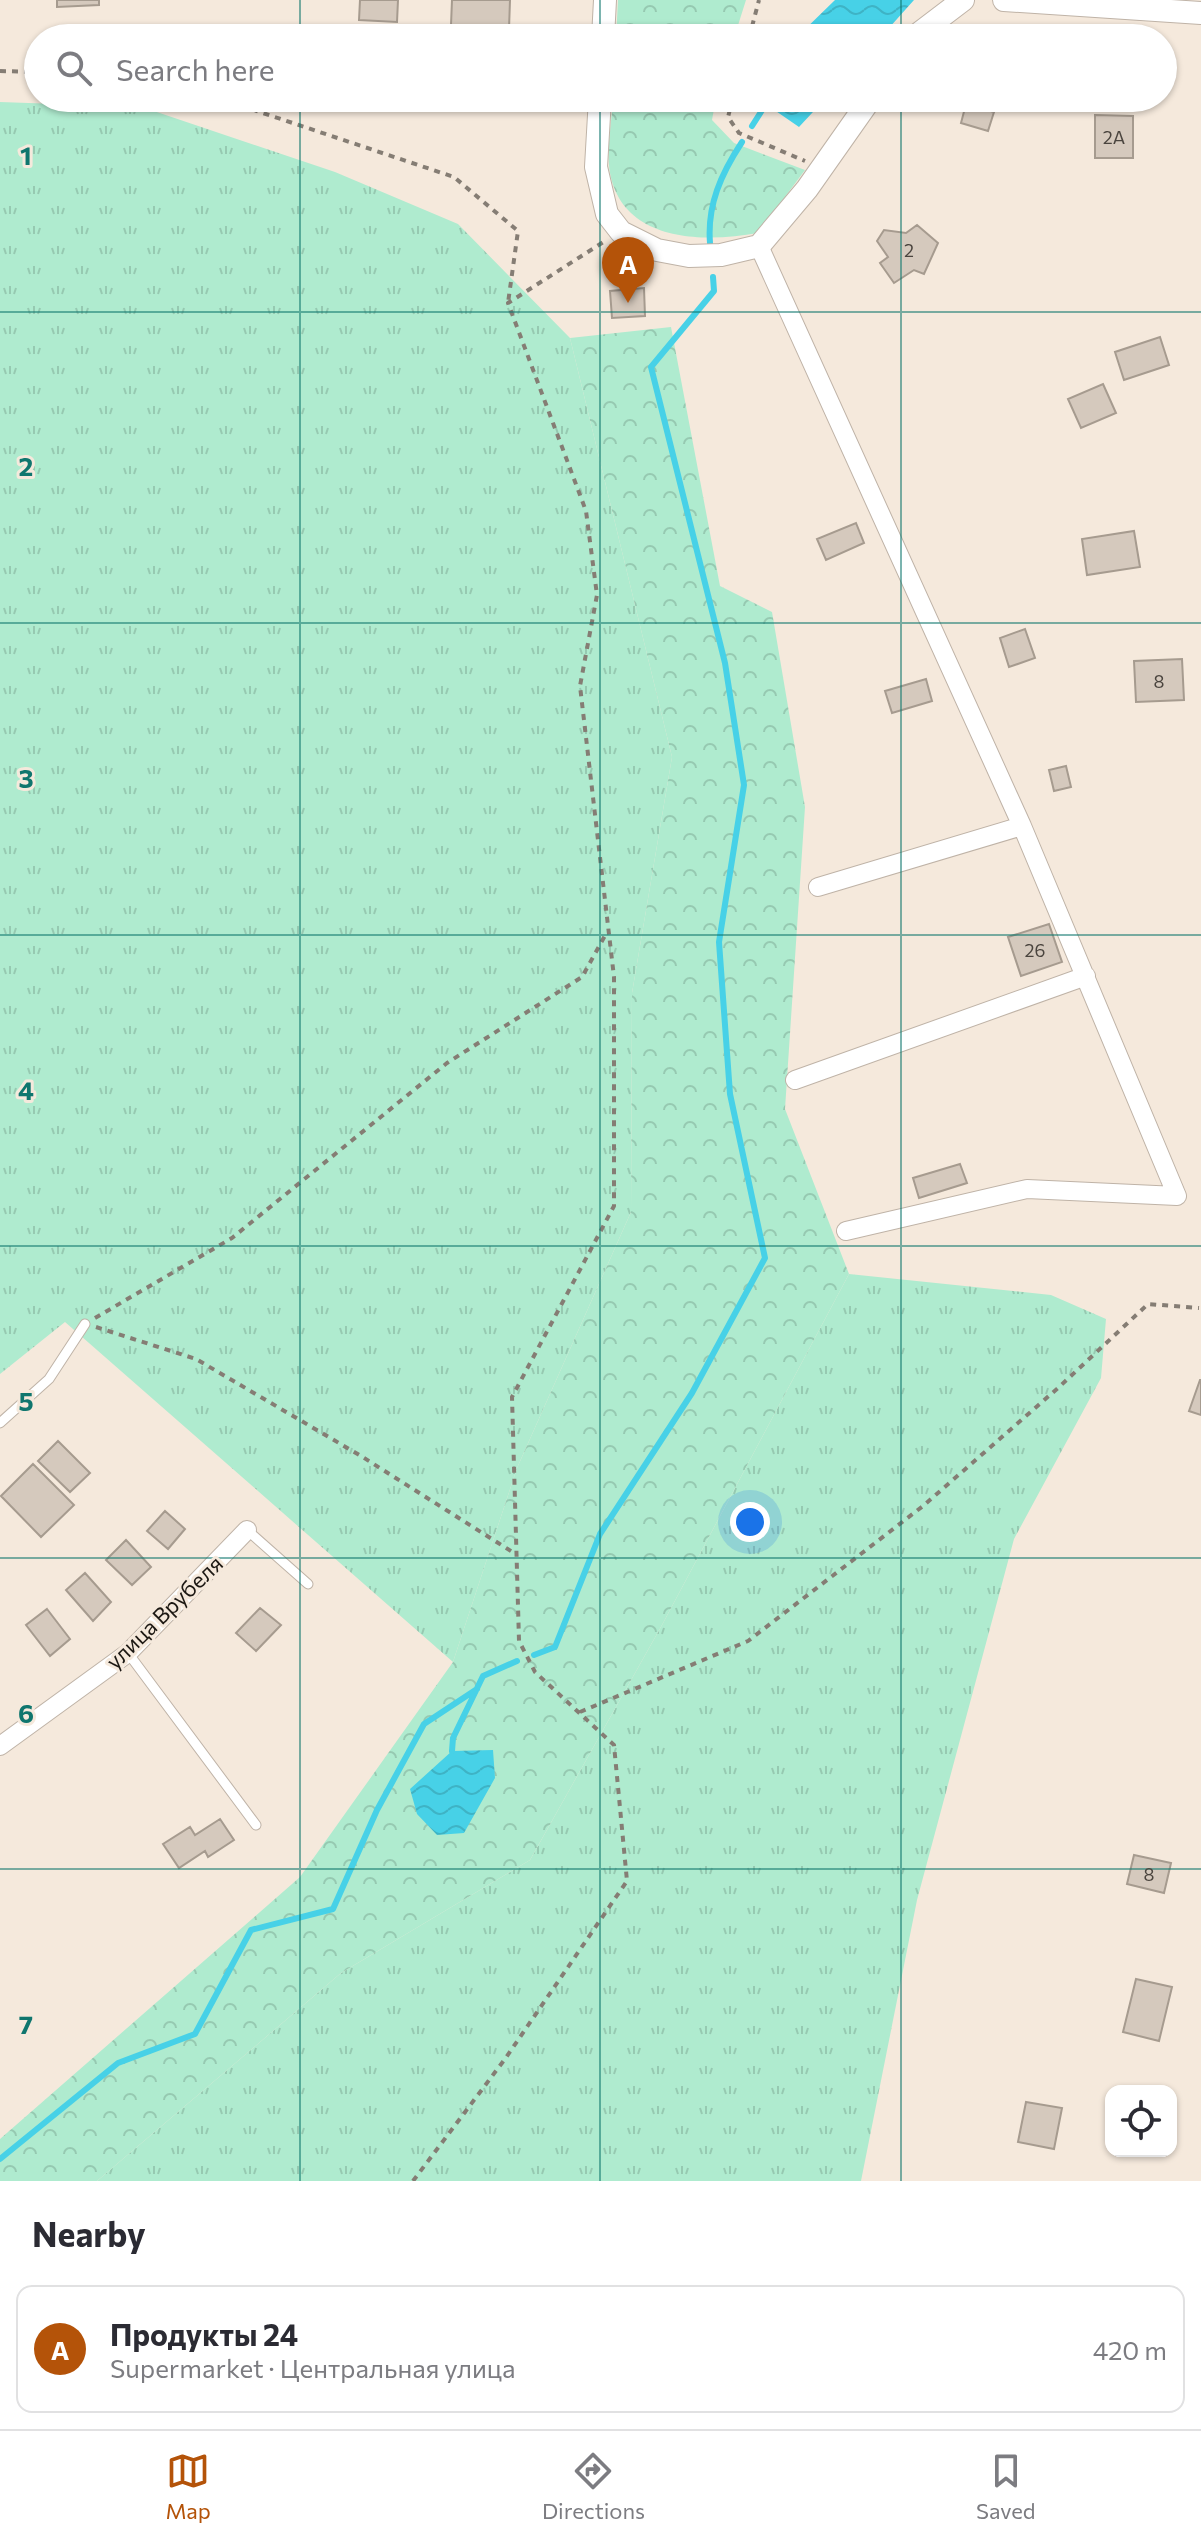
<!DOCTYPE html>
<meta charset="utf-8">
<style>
:root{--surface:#fff;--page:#f7f7f7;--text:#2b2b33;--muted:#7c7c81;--line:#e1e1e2;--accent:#b45309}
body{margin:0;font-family:Commissioner,sans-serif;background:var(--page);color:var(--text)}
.controls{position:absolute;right:24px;bottom:24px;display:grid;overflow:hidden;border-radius:16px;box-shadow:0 2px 6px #0004}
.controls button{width:72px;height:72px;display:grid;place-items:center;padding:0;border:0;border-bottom:2px solid var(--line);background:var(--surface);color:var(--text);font:40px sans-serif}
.you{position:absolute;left:750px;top:1522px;width:28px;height:28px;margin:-20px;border:6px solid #fff;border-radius:50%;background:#1a73e8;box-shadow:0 0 0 12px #1a73e833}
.badge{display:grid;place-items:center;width:52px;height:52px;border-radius:50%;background:var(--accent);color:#fff;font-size:26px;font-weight:700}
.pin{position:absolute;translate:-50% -66px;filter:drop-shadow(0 2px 4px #0008)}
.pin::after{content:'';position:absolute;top:42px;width:28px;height:24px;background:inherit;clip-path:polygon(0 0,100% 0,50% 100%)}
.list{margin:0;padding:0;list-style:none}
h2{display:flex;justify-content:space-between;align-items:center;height:104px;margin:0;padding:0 32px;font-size:34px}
h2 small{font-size:26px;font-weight:400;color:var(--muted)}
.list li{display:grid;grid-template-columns:52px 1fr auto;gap:24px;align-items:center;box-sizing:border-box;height:128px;margin:0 16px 16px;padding:0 16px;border:2px solid var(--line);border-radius:16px}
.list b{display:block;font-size:30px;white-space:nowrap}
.list p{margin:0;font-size:26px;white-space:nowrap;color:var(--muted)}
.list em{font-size:26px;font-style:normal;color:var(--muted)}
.icon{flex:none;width:44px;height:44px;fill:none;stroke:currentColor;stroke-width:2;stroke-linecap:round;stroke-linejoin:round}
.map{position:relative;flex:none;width:1201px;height:2181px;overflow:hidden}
.search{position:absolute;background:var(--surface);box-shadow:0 2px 6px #0004;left:24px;right:24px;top:24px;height:88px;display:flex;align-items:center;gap:20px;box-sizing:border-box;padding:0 28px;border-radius:44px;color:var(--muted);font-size:30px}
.sheet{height:248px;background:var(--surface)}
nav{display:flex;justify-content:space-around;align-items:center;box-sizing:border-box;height:112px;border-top:2px solid var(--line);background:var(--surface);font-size:22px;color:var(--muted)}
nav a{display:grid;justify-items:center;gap:4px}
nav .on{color:var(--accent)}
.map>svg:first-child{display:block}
.grass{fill:url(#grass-tufts)}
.forest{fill:url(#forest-crowns)}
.water{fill:url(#water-waves)}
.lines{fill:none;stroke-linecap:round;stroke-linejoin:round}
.stream{stroke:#47d1e7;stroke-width:6}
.building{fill:#d5c9bd;stroke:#a69b8f;stroke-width:2}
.service-casing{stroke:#bfb3a7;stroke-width:11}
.minor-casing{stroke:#bfb3a7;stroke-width:20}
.tertiary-casing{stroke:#bfb3a7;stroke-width:24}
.path{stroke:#857d74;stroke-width:4;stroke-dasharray:6 6;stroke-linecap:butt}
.service{stroke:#fff;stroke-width:9}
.minor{stroke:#fff;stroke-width:18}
.tertiary{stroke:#fff;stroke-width:22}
.grid{fill:none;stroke:#0f766e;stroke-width:2;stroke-opacity:0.55}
.labels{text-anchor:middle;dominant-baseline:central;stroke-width:6;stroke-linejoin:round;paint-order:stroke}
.number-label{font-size:18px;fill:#4a443e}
.street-label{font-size:22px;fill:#1c1813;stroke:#f5e9dc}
.grid-label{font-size:26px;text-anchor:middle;font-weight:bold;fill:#0f766e;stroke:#f5e9dc;stroke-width:6;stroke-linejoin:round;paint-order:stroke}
</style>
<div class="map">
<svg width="1201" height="2181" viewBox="0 0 1201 2181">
<defs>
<pattern id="grass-tufts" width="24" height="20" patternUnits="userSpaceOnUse" patternTransform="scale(2)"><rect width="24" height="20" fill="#afebcf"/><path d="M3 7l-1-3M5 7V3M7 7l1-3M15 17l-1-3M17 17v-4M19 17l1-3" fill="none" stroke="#96c9b1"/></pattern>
<pattern id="forest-crowns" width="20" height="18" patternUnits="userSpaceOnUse" patternTransform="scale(2)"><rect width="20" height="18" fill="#afebcf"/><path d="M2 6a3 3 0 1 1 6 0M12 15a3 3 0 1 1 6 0" fill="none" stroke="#96c9b1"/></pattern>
<pattern id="water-waves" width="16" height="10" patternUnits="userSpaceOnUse" patternTransform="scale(2)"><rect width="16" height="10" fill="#47d1e7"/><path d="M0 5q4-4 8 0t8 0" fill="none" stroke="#3eb3c5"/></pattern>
</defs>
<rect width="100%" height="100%" fill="#f5e9dc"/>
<!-- grass -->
<path class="grass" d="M0 102 142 107 335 172 458 224 570 338 672 757 632 993 631 1212 517 1468 453 1662 65 1322 0 1374Z
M849 1274 1051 1295 1106 1319 1101 1378 1014 1539 917 1900 861 2181H97L341 1973 530 1860 662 1625Z"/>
<!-- forest -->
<path class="forest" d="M618 0H746L734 38H616Z
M613 98H716L712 120 734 143 805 170 758 233C703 243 623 242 610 173 606 150 612 121 613 98Z
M671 327 720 586 772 612 805 807 785 1109 849 1274 662 1625 530 1860 341 1973 97 2181H0V2139L300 1877 453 1662 517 1468 631 1212 632 993 672 757 570 338Z"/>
<!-- water -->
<path class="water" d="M835 0H914L880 38H796Z
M757 98H826L799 127Z
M493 1750 495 1778 464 1833 437 1835 417 1814 410 1789 452 1751Z"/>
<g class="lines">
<!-- stream -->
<path class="stream" d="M752 126 766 104
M710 243C707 205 721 174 742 142
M534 1655 555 1647 600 1534 692 1393 765 1258 730 1094 719 942 744 785 725 663 651 367 714 291 713 277
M452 1751 453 1738 483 1676 517 1661
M0 2159 118 2063 195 2034 251 1930 333 1909 377 1810 424 1724 477 1689"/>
</g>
<!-- building -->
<path class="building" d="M57 0H99V5L57 7Z
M360 0H398L397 22 359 20Z
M452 0H510L509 29 451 25Z
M966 104 994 112 988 131 961 123Z
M1095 115 1133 116V158H1095Z
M917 225 938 243 924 274 914 270 894 283 880 263 888 257 877 241 884 230 906 233Z
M644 288 645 316 612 318 610 291Z
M1160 337 1169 365 1124 380 1115 352Z
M1103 384 1116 413 1081 428 1068 399Z
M856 523 864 543 826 560 817 539Z
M1134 531 1140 567 1087 575 1082 539Z
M1025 629 1035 658 1009 667 1000 638Z
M1182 659 1184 700 1136 702 1134 661Z
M926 679 932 701 892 713 885 691Z
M1066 766 1071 787 1054 791 1049 770Z
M1049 924 1062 962 1021 976 1008 937Z
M960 1164 967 1183 919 1198 913 1178Z
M1200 1380H1201V1415L1189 1411Z
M58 1441 90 1473 70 1492 38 1461Z
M33 1464 74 1505 41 1537 1 1496Z
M165 1511 185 1529 168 1549 147 1531Z
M126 1540 151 1567 132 1585 106 1560Z
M85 1573 111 1602 93 1621 66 1590Z
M260 1608 281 1625 256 1651 236 1633Z
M47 1609 70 1639 50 1656 26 1625Z
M220 1819 234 1840 208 1857 205 1851 179 1868 163 1844 190 1827 195 1835Z
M1134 1855 1171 1863 1164 1893 1127 1884Z
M1136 1979 1172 1987 1159 2041 1123 2032Z
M1026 2102 1062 2108 1054 2149 1018 2142Z"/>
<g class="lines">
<!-- service casing -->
<g class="service-casing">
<path id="service" d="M0 1423 49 1379 85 1324
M247 1530 308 1584
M128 1653 256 1825"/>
</g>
<!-- minor casing -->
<g class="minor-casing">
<path id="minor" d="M759 246 1022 826 1177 1196 1027 1189 846 1231
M818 887 1022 826
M795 1080 1086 976
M0 1746 128 1653 247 1530"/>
</g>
<!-- tertiary casing -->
<g class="tertiary-casing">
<path id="tertiary" d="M1004 0 1201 13
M603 38 605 0
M913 38 963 0
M600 98 596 167 607 214 621 232 657 250 689 256 721 255 759 246 807 189 871 98"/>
</g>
<!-- path -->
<path class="path" d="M749 38 759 0
M0 71 38 72
M218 98 454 177 518 231 508 303
M733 98 728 117 739 133 805 161
M95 1318 232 1238 447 1063 582 977 607 932
M96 1327 196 1359 361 1456 514 1553
M580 1712 748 1641 923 1506 1058 1388 1148 1304 1199 1308
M413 2181 505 2059 627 1881 614 1745 535 1672 519 1641 512 1397 614 1206V977L580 686 597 595 586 511 508 303 605 241"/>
<!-- service -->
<use href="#service" class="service"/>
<!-- minor -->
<use href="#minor" class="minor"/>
<!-- tertiary -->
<use href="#tertiary" class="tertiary"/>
</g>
<!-- grid -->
<path class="grid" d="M300 0V38M600 0V38M901 0V38M300 98V2181M600 98V2181M901 98V2181M0 312H1201M0 623H1201M0 935H1201M0 1246H1201M0 1558H1201M0 1869H1201"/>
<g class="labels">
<!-- number labels -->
<g class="number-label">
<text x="1114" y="137">2А</text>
<text x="909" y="250">2</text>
<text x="1159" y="681">8</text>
<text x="1035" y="950">26</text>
<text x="1149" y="1874">8</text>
</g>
<!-- street labels -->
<g class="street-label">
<text transform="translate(164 1612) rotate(-44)">улица Врубеля</text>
</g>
</g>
<g class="grid-label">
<text x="26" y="165">1</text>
<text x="26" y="476">2</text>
<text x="26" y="788">3</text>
<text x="26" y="1100">4</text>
<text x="26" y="1411">5</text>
<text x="26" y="1723">6</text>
<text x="26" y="2034">7</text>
</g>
</svg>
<div class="controls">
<button><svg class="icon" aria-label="locate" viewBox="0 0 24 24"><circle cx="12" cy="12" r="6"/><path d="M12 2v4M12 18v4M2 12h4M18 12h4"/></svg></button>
</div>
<div class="you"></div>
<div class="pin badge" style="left:628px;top:303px">A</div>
<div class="search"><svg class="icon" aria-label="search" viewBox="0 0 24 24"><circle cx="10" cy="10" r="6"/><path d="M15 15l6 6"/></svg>Search here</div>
</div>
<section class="sheet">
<h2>Nearby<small></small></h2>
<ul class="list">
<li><span class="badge">A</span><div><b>Продукты 24</b><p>Supermarket · Центральная улица</p></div><em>420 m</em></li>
</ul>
</section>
<nav>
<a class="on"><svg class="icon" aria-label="map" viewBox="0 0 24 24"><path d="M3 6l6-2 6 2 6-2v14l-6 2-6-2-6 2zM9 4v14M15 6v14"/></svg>Map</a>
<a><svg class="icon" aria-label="directions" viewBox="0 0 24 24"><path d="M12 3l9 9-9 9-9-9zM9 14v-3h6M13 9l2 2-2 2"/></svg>Directions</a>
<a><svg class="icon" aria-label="saved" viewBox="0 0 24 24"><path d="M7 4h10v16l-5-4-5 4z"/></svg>Saved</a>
</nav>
